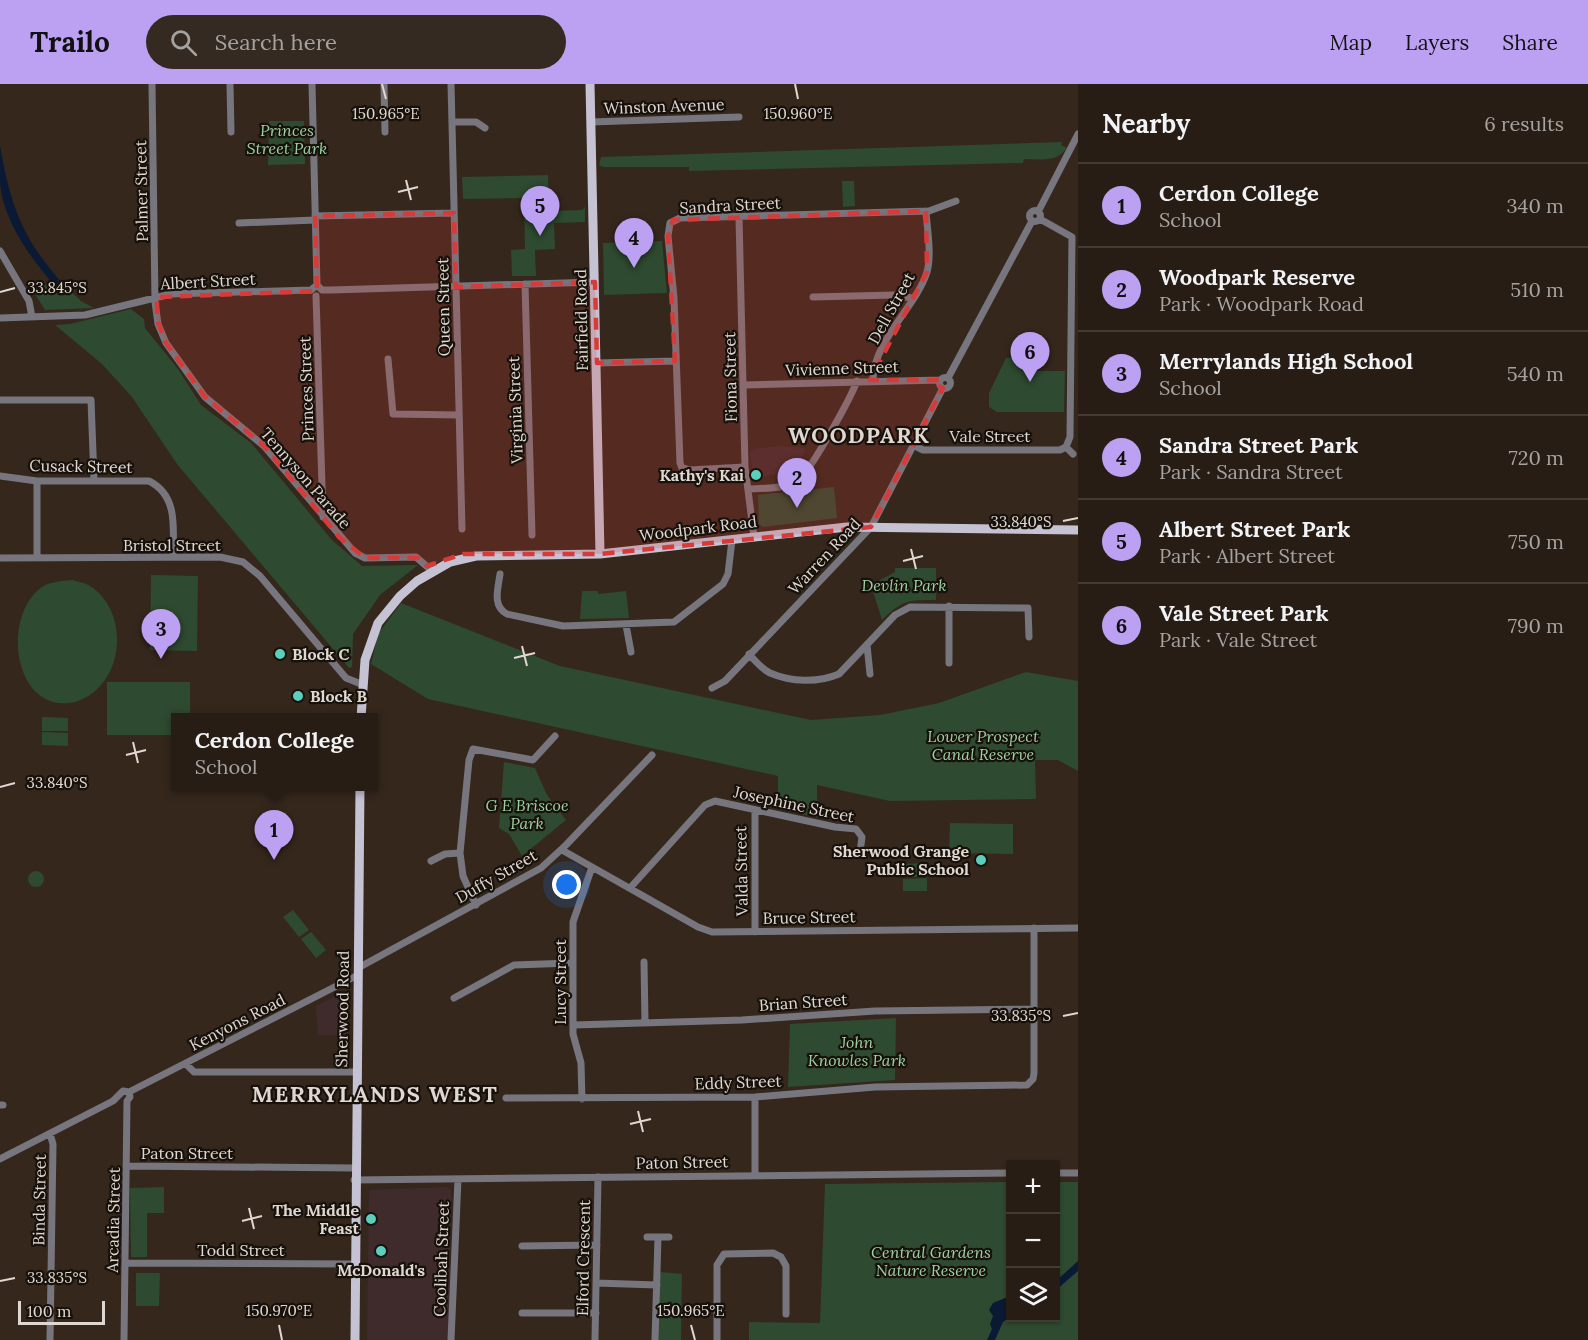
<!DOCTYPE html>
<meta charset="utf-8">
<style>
:root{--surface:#281d15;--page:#342a22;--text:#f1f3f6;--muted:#a5a2a0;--line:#443b34;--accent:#bca0f2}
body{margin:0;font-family:Lora,serif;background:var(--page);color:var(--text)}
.controls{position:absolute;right:18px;bottom:18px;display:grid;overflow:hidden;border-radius:0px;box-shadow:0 2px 4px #0004}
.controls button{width:54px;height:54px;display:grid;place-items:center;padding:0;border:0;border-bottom:2px solid var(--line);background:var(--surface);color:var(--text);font:30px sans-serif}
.scale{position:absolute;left:18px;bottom:15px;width:87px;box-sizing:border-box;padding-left:6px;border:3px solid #e1d7d1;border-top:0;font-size:16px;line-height:21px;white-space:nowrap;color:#e1d7d1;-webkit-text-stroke:4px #17110c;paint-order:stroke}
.you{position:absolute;left:567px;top:801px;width:21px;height:21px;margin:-15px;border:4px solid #fff;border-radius:50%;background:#1a73e8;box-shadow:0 0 0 9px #1a73e833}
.badge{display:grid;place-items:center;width:39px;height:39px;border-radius:50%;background:var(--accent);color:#111;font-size:20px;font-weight:700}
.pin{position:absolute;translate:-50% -50px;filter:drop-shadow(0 2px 3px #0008)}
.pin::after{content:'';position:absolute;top:32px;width:21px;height:18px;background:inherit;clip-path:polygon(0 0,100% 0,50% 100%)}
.popup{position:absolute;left:171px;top:629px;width:207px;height:78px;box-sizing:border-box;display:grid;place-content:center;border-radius:0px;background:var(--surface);filter:drop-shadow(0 2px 4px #0005);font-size:20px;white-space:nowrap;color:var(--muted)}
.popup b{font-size:22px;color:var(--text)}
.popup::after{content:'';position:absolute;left:50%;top:100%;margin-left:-12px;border:12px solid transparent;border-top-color:var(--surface)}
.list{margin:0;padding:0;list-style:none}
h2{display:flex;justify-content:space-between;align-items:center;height:78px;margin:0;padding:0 24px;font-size:26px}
h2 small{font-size:20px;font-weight:400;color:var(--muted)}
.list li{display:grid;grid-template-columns:39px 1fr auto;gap:18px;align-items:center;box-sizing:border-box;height:84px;padding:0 24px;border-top:2px solid var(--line)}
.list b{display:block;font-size:22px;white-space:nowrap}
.list p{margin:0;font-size:20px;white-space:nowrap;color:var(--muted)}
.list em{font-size:20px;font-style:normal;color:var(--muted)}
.icon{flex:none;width:33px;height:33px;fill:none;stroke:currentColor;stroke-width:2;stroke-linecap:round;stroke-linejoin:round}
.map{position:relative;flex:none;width:1078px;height:1256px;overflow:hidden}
header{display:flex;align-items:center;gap:36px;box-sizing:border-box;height:84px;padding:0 30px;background:var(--accent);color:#111}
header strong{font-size:28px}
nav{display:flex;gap:33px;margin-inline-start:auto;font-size:21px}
.search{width:420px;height:54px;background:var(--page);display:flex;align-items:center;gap:15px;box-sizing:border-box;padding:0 21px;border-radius:33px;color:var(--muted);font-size:22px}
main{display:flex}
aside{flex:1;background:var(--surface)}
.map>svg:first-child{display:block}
.commercial{fill:#3f2b2c}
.green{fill:#2e4a30}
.water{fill:#0a1a35}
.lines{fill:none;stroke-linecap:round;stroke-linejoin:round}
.minor{stroke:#77767e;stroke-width:7}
.major{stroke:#c4c2d3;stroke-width:9}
.marked{fill:#d73a39;fill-opacity:0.2;stroke:#d73a39;stroke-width:4.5;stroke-dasharray:12 8;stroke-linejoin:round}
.ticks{fill:none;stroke:#e1d7d1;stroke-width:2}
.poi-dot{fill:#5bcebc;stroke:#17110c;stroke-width:2}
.labels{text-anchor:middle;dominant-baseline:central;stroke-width:4.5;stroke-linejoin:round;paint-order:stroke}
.street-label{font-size:16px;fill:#e1d7d1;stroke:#17110c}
.park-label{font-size:16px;font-style:italic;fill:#9dd1a0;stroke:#17110c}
.poi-label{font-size:16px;font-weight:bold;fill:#e1d7d1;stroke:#17110c;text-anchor:end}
.district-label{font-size:22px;font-weight:bold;letter-spacing:1.5px;fill:#e1d7d1;stroke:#17110c}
.ticks-label{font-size:15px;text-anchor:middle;fill:#e1d7d1;stroke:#17110c;stroke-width:4.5;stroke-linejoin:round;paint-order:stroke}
</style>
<header>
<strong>Trailo</strong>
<div class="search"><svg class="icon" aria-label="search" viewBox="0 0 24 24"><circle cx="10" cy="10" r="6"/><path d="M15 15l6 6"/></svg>Search here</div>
<nav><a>Map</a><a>Layers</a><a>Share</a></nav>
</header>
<main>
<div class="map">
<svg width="1078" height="1256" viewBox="0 0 1078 1256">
<rect width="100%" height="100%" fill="#35271c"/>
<!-- commercial -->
<path class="commercial" d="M781 362 804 364 805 367 793 387 756 394 753 391 750 369 754 365Z
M343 908 348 911V951H318L316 922Z
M447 1103 451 1106 449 1256H367L369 1106Z"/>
<!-- green -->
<path class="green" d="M269 37H304L305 80 268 81Z
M1062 58 1061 61 1067 64C1056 79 1040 75 1024 75L1023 79 689 87V83H603L599 81 601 73Z
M548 91 549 127 582 126 585 123V138L554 139 555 165 535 166 536 192H512L511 166 525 165 524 114 463 115 462 93Z
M842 97H854L855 122 843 123Z
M662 157 667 209 604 211 603 159Z
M63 200 81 217 94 224 45 226 30 202Z
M131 225 144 235 145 244 178 285 201 321 251 359 332 456 362 482 418 481 380 511 353 550 352 583 349 584 177 380 132 313 102 280 55 241 70 240Z
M1006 274H1022L1038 287H1065L1064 328H997L989 323V309Z
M834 403 837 434 763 443 759 440 758 411Z
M895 484H936V516C908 516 902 516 882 536L871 501 895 488Z
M151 491 198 492 197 567 150 566Z
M73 496C78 498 86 499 90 502 120 521 124 565 107 593 99 605 89 614 75 618 14 632 0 533 42 503 51 497 63 497 73 496Z
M582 507H598V510L626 507 629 534 580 535Z
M401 519 560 582 811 636 880 631 939 619 1026 588 1078 597V687L1058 676H1035L1036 715 890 717 817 701V733L778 725V692L428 615 371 580 378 550Z
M107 598H190V633L175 634V651H107Z
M42 633 68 634V647H42Z
M42 648 68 649V662L42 661Z
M504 678 535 684 547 711 566 736 522 772 509 750 499 744Z
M950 739 1013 740V770L949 769Z
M928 779V793H902L901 780Z
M28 795a8 8 0 1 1 16 0a8 8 0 1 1-16 0Z
M927 794V807H903V795Z
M293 826 309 846 299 853 283 833Z
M311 848 326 866 316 874 301 855Z
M896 934 895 996 788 1003 790 940Z
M1010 1098 1011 1234H1056V1098H1078V1256H749V1238L820 1239 825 1100Z
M164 1103V1129H147V1173H131L130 1104Z
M660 1188 682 1190 681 1256H656Z
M136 1189H160L159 1222H136Z"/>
<!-- water -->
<path class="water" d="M0 62C11 123 22 154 63 200L54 201C30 173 4 138 0 100 0 88 0 75 0 62Z
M1078 1177V1187L1056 1206V1197Z
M1010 1212V1233L1003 1238 995 1256H987L992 1245 990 1240 993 1232 989 1226 993 1219Z"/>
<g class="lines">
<!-- minor -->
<path class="minor" d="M152 0 155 218 158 240 166 259 205 313 264 362 355 469 365 474 416 473 431 486
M230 0 231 48
M312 0 317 201
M384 0 385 48
M451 0 462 445
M452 38H476L485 44
M591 38 739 33
M1029.5 132a5.5 5.5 0 1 1 11 0a5.5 5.5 0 1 1-11 0Z
M1038 128 1078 50
M315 132 454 129
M739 133 745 383 754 453
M239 139 315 136
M0 167 29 217 32 233
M525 200 532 451
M311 206 317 201 322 206H332L595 198
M316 212 323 433
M813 213 894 211 912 214
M0 234 85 231 171 210 311 206
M388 275 393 330 459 331
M597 279 675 277
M939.5 299a5.5 5.5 0 1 1 11 0a5.5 5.5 0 1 1-11 0Z
M948 294 1032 137
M873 296C873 257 916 223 927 188 932 170 927 145 926 127
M744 301 940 296
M0 316H91L94 396
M913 361 923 366H1060L1066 363 1070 353 1072 153 1040 135
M1066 363 1073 370
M745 383 690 386 682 384 680 379 674 214 668 152 670 139 680 134 929 127 956 117
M0 392 37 397H149C179 412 173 446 173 473
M37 397V474
M749 405C763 404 782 405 795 399 808 393 851 313 857 297
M0 474 220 473 243 478 260 492 346 594 361 600
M500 490C498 505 492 522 507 530L563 542 674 538 723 500 728 490 732 456
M626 541 631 568
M867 561 870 590
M749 570C755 577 762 585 770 589 791 598 818 599 839 590L895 531 910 523 1028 524 1029 553
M949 579V522
M712 604 725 597 871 443 943 304
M755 726V848
M562 766 698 843 712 848 1078 844
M431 777 445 770 460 769
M630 804 705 721 715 717 835 743 856 745 862 753 860 768
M476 821 463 792 460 769 469 676 473 665 533 676 555 652
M644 878 645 939
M358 884 541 784 566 761 652 671
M454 914 514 881 572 879
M574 941 742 936 875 927 1034 925
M186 980 194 988H356
M129 1008 358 891
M506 1014 755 1013 875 1003 1027 1001 1033 995 1034 989V844
M582 1015 581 979 573 950V838L592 783
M0 1021H3
M50 1050 53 1060 50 1256
M0 1075 113 1017 123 1007 129 1008
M127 1082 354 1084
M1056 1089H1078
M755 1090V1013
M354 1096 1011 1089
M647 1153H669
M522 1162 597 1161
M126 1179 356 1180
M596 1199 657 1201
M522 1229H596
M124 1256 127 1017 130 1013 129 1008
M451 1256 458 1095
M595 1256 598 1093
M655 1256 658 1153
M717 1256V1181L724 1170 773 1169 781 1173 786 1182V1230"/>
<!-- major -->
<path class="major" d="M590 0 600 470
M361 634 365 576 378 539 400 512 417 497 450 478 476 472 600 470 847 443 1078 446
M355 1256 360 702"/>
</g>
<!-- marked area -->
<path class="marked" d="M926 127 927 188 870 296H940L937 301 943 304 871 443 600 470H463L427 482 418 474H365L339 453 264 362 205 313 166 259 157 236V213L317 207 315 132 454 129 456 203 595 198 597 279 675 277 668 152 673 136Z"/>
<!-- ticks -->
<path class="ticks" d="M382 0 386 15M795 0 798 15M406 96 411 116M398 108 418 103M0 208 15 204M1063 437 1078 434M911 465 916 485M903 477 923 472M522 562 527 582M514 574 535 569M133 658 138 679M126 671 146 666M0 703 15 699M1063 932 1078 929M638 1027 643 1048M630 1040 651 1035M249 1124 254 1145M242 1137 262 1132M0 1197 15 1194M279 1241 282 1256M691 1241 695 1256"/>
<!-- markers -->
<g class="poi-dot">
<circle cx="756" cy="391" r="6"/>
<circle cx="280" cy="570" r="6"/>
<circle cx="298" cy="612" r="6"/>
<circle cx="981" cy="776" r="6"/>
<circle cx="371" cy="1135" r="6"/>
<circle cx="381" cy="1167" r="6"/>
</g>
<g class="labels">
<!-- street labels -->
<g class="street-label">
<text transform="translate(664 22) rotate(-2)">Winston Avenue</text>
<text transform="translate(141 107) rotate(-91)">Palmer Street</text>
<text transform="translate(730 121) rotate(-3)">Sandra Street</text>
<text transform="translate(208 197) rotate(-3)">Albert Street</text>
<text transform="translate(443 223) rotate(-91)">Queen Street</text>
<text transform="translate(891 224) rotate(-61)">Dell Street</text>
<text transform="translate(581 236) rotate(-91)">Fairfield Road</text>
<text transform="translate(842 284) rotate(-2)">Vivienne Street</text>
<text transform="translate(730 293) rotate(-91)">Fiona Street</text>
<text transform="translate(306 305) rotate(-92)">Princes Street</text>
<text transform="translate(515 326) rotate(-92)">Virginia Street</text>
<text x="990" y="352">Vale Street</text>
<text transform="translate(81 382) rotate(1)">Cusack Street</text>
<text transform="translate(306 394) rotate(49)">Tennyson Parade</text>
<text transform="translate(698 444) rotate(-7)">Woodpark Road</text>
<text x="172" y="461">Bristol Street</text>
<text transform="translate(824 472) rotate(-47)">Warren Road</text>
<text transform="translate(794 720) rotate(12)">Josephine Street</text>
<text transform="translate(741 787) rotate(-91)">Valda Street</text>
<text transform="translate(496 792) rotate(-30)">Duffy Street</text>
<text transform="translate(809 833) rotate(-1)">Bruce Street</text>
<text transform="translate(560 898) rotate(-90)">Lucy Street</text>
<text transform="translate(803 918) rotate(-4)">Brian Street</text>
<text transform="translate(342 925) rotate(-89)">Sherwood Road</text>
<text transform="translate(237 938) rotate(-27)">Kenyons Road</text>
<text transform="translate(738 998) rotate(-2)">Eddy Street</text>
<text x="187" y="1069">Paton Street</text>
<text transform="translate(682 1078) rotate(-1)">Paton Street</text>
<text transform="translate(39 1116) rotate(-89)">Binda Street</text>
<text transform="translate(113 1136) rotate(-89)">Arcadia Street</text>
<text x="241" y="1166">Todd Street</text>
<text transform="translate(583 1174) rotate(-89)">Elford Crescent</text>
<text transform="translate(441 1175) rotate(-88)">Coolibah Street</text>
</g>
<!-- park labels -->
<g class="park-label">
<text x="287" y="46">Princes<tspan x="287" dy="18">Street Park</tspan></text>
<text x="904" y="501">Devlin Park</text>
<text x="983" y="652">Lower Prospect<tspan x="983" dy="18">Canal Reserve</tspan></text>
<text x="527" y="721">G E Briscoe<tspan x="527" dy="18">Park</tspan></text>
<text x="857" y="958">John<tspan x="857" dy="18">Knowles Park</tspan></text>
<text x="931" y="1168">Central Gardens<tspan x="931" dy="18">Nature Reserve</tspan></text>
</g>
<!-- poi labels -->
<g class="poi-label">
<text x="744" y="391">Kathy's Kai</text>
<text x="292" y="570" text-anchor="start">Block C</text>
<text x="310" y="612" text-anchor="start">Block B</text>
<text x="969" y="767">Sherwood Grange<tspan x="969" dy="18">Public School</tspan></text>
<text x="359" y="1126">The Middle<tspan x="359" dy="18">Feast</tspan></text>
<text x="381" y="1186" text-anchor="middle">McDonald's</text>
</g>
<!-- district labels -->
<g class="district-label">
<text x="859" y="351">WOODPARK</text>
<text x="375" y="1010">MERRYLANDS WEST</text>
</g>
</g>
<g class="ticks-label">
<text x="386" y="35">150.965°E</text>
<text x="798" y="35">150.960°E</text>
<text x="57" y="209">33.845°S</text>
<text x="1021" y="443">33.840°S</text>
<text x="57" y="704">33.840°S</text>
<text x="1021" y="937">33.835°S</text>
<text x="57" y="1199">33.835°S</text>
<text x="279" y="1232">150.970°E</text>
<text x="691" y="1232">150.965°E</text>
</g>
</svg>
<div class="controls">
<button>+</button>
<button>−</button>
<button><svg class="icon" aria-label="layers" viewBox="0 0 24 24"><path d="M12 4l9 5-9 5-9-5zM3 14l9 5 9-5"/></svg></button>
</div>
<div class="scale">100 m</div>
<div class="you"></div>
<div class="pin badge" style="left:274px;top:776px">1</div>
<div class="popup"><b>Cerdon College</b>School</div>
<div class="pin badge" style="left:797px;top:424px">2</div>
<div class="pin badge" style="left:161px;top:575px">3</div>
<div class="pin badge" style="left:634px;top:184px">4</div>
<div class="pin badge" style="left:540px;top:152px">5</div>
<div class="pin badge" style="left:1030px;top:298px">6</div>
</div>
<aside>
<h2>Nearby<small>6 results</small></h2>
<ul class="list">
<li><span class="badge">1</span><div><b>Cerdon College</b><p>School</p></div><em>340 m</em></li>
<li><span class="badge">2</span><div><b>Woodpark Reserve</b><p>Park · Woodpark Road</p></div><em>510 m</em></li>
<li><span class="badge">3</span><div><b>Merrylands High School</b><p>School</p></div><em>540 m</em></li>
<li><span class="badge">4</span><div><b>Sandra Street Park</b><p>Park · Sandra Street</p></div><em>720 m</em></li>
<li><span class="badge">5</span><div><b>Albert Street Park</b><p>Park · Albert Street</p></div><em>750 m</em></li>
<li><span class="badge">6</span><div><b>Vale Street Park</b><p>Park · Vale Street</p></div><em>790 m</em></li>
</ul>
</aside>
</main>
